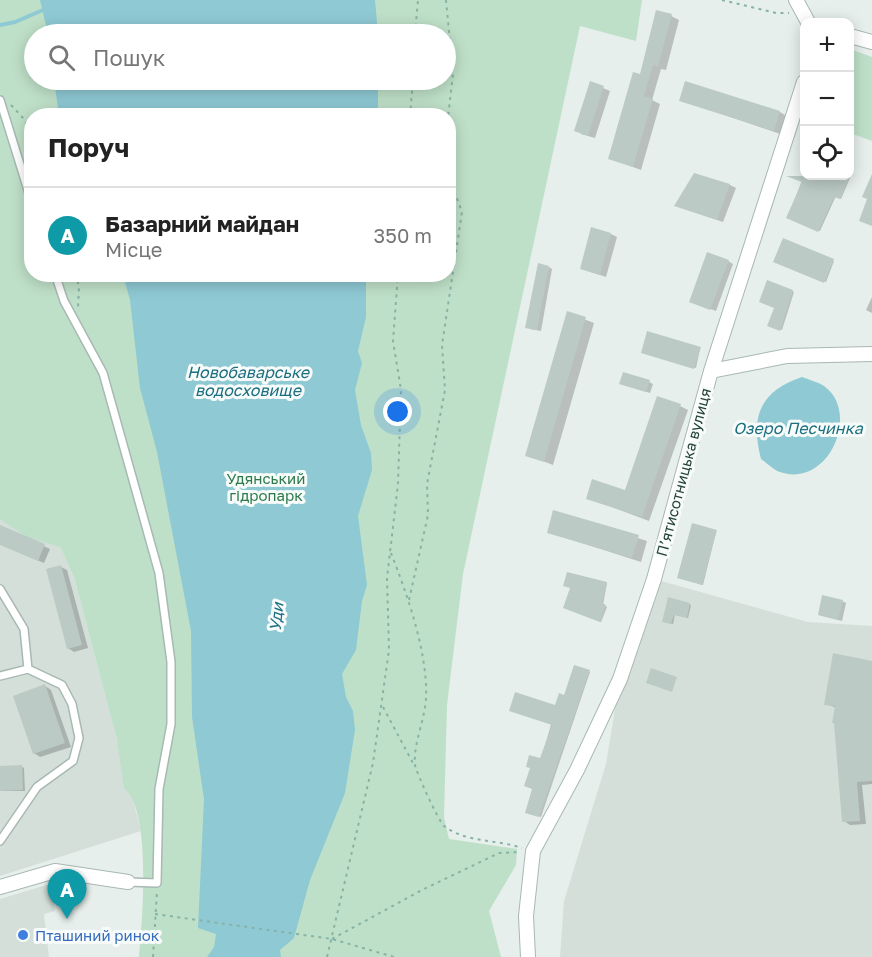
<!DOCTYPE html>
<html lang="uk">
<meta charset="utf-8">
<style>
:root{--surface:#fff;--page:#f6f6f6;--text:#222;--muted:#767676;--line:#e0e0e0;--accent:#804e3d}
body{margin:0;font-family:"Golos Text",sans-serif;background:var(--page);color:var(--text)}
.controls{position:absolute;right:18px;top:18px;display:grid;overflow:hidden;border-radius:12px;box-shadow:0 3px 15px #0003}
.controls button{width:54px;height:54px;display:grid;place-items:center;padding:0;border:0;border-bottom:2px solid var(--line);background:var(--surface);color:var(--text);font:30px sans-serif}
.you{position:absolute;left:398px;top:412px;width:21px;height:21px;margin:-15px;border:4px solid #fff;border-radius:50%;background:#1a73e8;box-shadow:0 0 0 9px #1a73e833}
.badge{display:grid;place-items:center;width:39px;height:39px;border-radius:50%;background:var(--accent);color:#fff;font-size:20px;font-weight:700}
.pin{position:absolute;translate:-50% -50px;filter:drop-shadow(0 2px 3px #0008)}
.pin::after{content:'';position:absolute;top:32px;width:21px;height:18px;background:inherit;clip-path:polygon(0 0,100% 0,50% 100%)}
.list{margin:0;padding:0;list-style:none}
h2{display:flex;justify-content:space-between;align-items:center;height:78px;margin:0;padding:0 24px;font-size:26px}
h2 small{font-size:20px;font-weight:400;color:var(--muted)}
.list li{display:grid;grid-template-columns:39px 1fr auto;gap:18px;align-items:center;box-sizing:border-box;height:96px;padding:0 24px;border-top:2px solid var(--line)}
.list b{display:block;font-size:22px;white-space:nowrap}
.list p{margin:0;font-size:20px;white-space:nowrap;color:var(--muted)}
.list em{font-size:20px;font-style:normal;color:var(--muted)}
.icon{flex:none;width:33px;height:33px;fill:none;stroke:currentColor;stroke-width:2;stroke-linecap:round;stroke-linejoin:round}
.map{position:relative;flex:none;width:872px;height:957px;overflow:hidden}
.search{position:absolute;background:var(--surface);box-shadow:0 3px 15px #0003;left:24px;top:24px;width:432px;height:66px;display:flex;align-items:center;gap:15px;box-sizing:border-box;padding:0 21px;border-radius:33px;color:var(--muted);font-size:22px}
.panel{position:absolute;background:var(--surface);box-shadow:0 3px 15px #0003;left:24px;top:108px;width:432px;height:174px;border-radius:24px}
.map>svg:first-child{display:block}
.built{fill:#d4dfda}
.green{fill:#bfe0c8;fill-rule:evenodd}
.water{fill:#8ec9d4}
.shadow{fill:#0003}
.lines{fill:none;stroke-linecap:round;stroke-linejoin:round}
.stream{stroke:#8ec9d4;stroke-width:4}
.building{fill:#bbcac4}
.service-casing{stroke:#a8b8b2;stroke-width:10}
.minor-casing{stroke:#a8b8b2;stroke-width:16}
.path{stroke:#86b3a5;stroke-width:2;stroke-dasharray:3 4.5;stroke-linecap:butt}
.service{stroke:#fff;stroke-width:7}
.minor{stroke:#fff;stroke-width:14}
.shop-dot{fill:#3f7fe0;stroke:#f7fbf9;stroke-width:2}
.labels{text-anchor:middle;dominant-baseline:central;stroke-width:6;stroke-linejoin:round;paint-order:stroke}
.street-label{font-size:15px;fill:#24423a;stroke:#f7fbf9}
.park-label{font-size:15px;fill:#2d7a4b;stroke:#f7fbf9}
.shop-label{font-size:15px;fill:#366cbe;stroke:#f7fbf9;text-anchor:start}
.water-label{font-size:16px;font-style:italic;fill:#1c6f80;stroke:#f7fbf9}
</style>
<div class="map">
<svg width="872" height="957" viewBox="0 0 872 957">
<rect width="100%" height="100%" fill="#e6efeb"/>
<!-- built -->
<path class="built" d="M0 512 60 547 74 577 141 831 0 876Z
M654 579 808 622 872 626V957H560L564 901 606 764 620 679Z
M50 884 55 911 44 914 49 957H0V899Z"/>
<!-- green -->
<path class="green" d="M0 0H642L636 41 580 26 463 574 447 705 444 817 449 839 517 849 516 865 489 911 501 957H139C142 921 152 811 124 788L117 740 74 577 60 547 27 537 0 519ZM34 34H446V80H34ZM32 116H448V274H32Z
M850 49 872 57V141L850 133Z"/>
<!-- water -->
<path class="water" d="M40 0H375L378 34H48Z
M54 80H378V116L59 115Z
M123 275H366V317L358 351 362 363 355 390 361 425 371 453 372 470 358 516 367 585 362 601 356 650 342 674 346 697 353 711 355 730 345 793 310 880 294 938 280 950 281 957H207L214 947 216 934 198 928 204 799 192 717 191 631 157 452 140 388 130 300Z
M802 377C809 380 818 382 824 386 861 412 829 489 780 472 774 470 767 463 761 459 750 417 760 391 802 377Z"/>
<!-- shadow -->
<path class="shadow" d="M671 16 679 20 666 70 661 69 652 100 660 104 641 170 609 158 641 76Z
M591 83 610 91 595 138 581 134Z
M681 100 780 112 788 117 783 135Z
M804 175 844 176 850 178 841 199 836 196 820 231 788 217Z
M730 185 736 188 723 222 682 208Z
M611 234 617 237 606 277 582 269Z
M784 240 834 261 826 282 775 262Z
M728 261 733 264 716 311 696 304Z
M549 267 552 269 541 331 530 329 527 327Z
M768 282 794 292 782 330 769 325 776 308Z
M872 297V313L866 310Z
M568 313 594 323 553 465 527 455Z
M700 349 696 368 644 353Z
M649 382 653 384 650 393 624 385Z
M680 406 688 410 649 521 588 498 626 492Z
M554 511 647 541 641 562 548 532Z
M0 526 50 549 44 563 0 544Z
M716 532 703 585 680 578Z
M61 567 67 570 88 648 74 652 68 648Z
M607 583 603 605 607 607 601 622 565 608Z
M669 599 691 605 688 618 675 614 673 624 665 622Z
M842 601 846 603 842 621 819 615Z
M872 662V784L862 785 866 824 850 825 844 821 837 708 826 704Z
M575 666 590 672 541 817 526 812 556 707 565 697Z
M45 686 51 690 71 747 40 757 34 753Z
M22 767 24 768 25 791H0V768Z"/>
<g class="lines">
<!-- stream -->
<path class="stream" d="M0 25 15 22 43 10"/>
</g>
<!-- building -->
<path class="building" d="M656 10 672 14 658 67 653 65 644 96 653 99 633 167 608 159 633 72 640 74Z
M590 81 604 86 588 136 574 131Z
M685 81 780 111 774 131 679 101Z
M694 173 730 184 717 220 674 206Z
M872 174V226L859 221 867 199 862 197Z
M786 176H850L840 199 834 197 818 232 786 218 802 182Z
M591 227 611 233 600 275 580 269Z
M783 238 834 259 824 283 773 262Z
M707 252 729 260 710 310 689 302Z
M538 263 549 266 537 330 525 328Z
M767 280 793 290 780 331 767 326 774 308 759 302Z
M567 311 586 317 544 462 525 456Z
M647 331 701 347 694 369 641 353Z
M623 372 650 380 646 392 619 384Z
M657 396 681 404 642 517 586 499 592 479 625 490Z
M553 510 639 535 632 558 547 533Z
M692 523 717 530 702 585 677 578Z
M0 525 45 544 38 561 0 545Z
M61 565 82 645 67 649 46 569Z
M567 572 607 582 602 603 606 605 600 622 563 608 570 588 563 586Z
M822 595 843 600 838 620 818 615Z
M668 597 690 603 687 618 674 615 671 624 662 622Z
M833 653 872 661V781L857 782 860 821 842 822 834 723H832L835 706 824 705Z
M574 665 590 670 539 817 525 813 532 789 524 786 530 768 526 767 529 755 540 758 552 725 509 711 515 692 555 705 559 693 564 695Z
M651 668 677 677 672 692 646 683Z
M45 684 65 743 33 754 13 696Z
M22 765 23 790 0 791V766Z"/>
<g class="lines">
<!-- service casing -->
<g class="service-casing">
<path id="service" d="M0 100 32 203
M55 274 64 301 103 373 159 573 171 662V724L159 789 157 883 128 882
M0 589 24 629 28 669 62 685 72 704 79 738 73 761 37 787 0 841
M0 676 28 669"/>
</g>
<!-- minor casing -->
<g class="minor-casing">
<path id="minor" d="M796 0 808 22
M850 36 872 42
M711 371 787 356 872 354
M0 887 55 871 128 882
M528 957 526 916 533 851 577 770 620 679 654 579 711 371 804 82"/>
</g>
<!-- path -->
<path class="path" d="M446 0 453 74 448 117
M722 0 776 13H789
M415 34 418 0
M11 105 25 120 32 137
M410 116 413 80
M75 274 79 286 78 308
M391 553C407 594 428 653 426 698 425 720 413 744 415 765 416 772 439 822 444 826 466 843 496 839 522 848
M409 600 428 515 427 484 445 390 442 345 462 212 448 174
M383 707 414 765
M155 914 332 939 394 957
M332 939 422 890 499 853 521 852
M153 957 157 891
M327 957 373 763 389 650 387 578 398 484 401 390 393 341 398 274"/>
<!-- service -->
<use href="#service" class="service"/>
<!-- minor -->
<use href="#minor" class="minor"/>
</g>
<!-- markers -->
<circle class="shop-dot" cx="23" cy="935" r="6"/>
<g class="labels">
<!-- street labels -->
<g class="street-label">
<text transform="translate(683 472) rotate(-75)">П’ятисотницька вулиця</text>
</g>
<!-- park labels -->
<g class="park-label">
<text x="266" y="478">Удянський<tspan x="266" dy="17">гідропарк</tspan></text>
</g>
<!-- shop labels -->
<g class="shop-label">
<text x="35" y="935">Пташиний ринок</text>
</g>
<!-- water labels -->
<g class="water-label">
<text x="248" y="372">Новобаварське<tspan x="248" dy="18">водосховище</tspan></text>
<text x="798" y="428">Озеро Песчинка</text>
<text transform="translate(276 617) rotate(-84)">Уди</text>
</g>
</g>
</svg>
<div class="controls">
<button>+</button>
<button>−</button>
<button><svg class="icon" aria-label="locate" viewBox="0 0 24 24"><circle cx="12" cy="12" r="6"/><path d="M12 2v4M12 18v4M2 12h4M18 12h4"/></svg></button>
</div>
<div class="you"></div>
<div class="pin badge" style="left:67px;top:919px;background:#0f9aa8">A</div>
<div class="search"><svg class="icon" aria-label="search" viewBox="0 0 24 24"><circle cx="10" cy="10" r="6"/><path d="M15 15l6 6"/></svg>Пошук</div>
<section class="panel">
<h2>Поруч<small></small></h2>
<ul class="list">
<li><span class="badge" style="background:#0f9aa8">A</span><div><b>Базарний майдан</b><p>Місце</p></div><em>350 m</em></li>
</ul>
</section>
</div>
